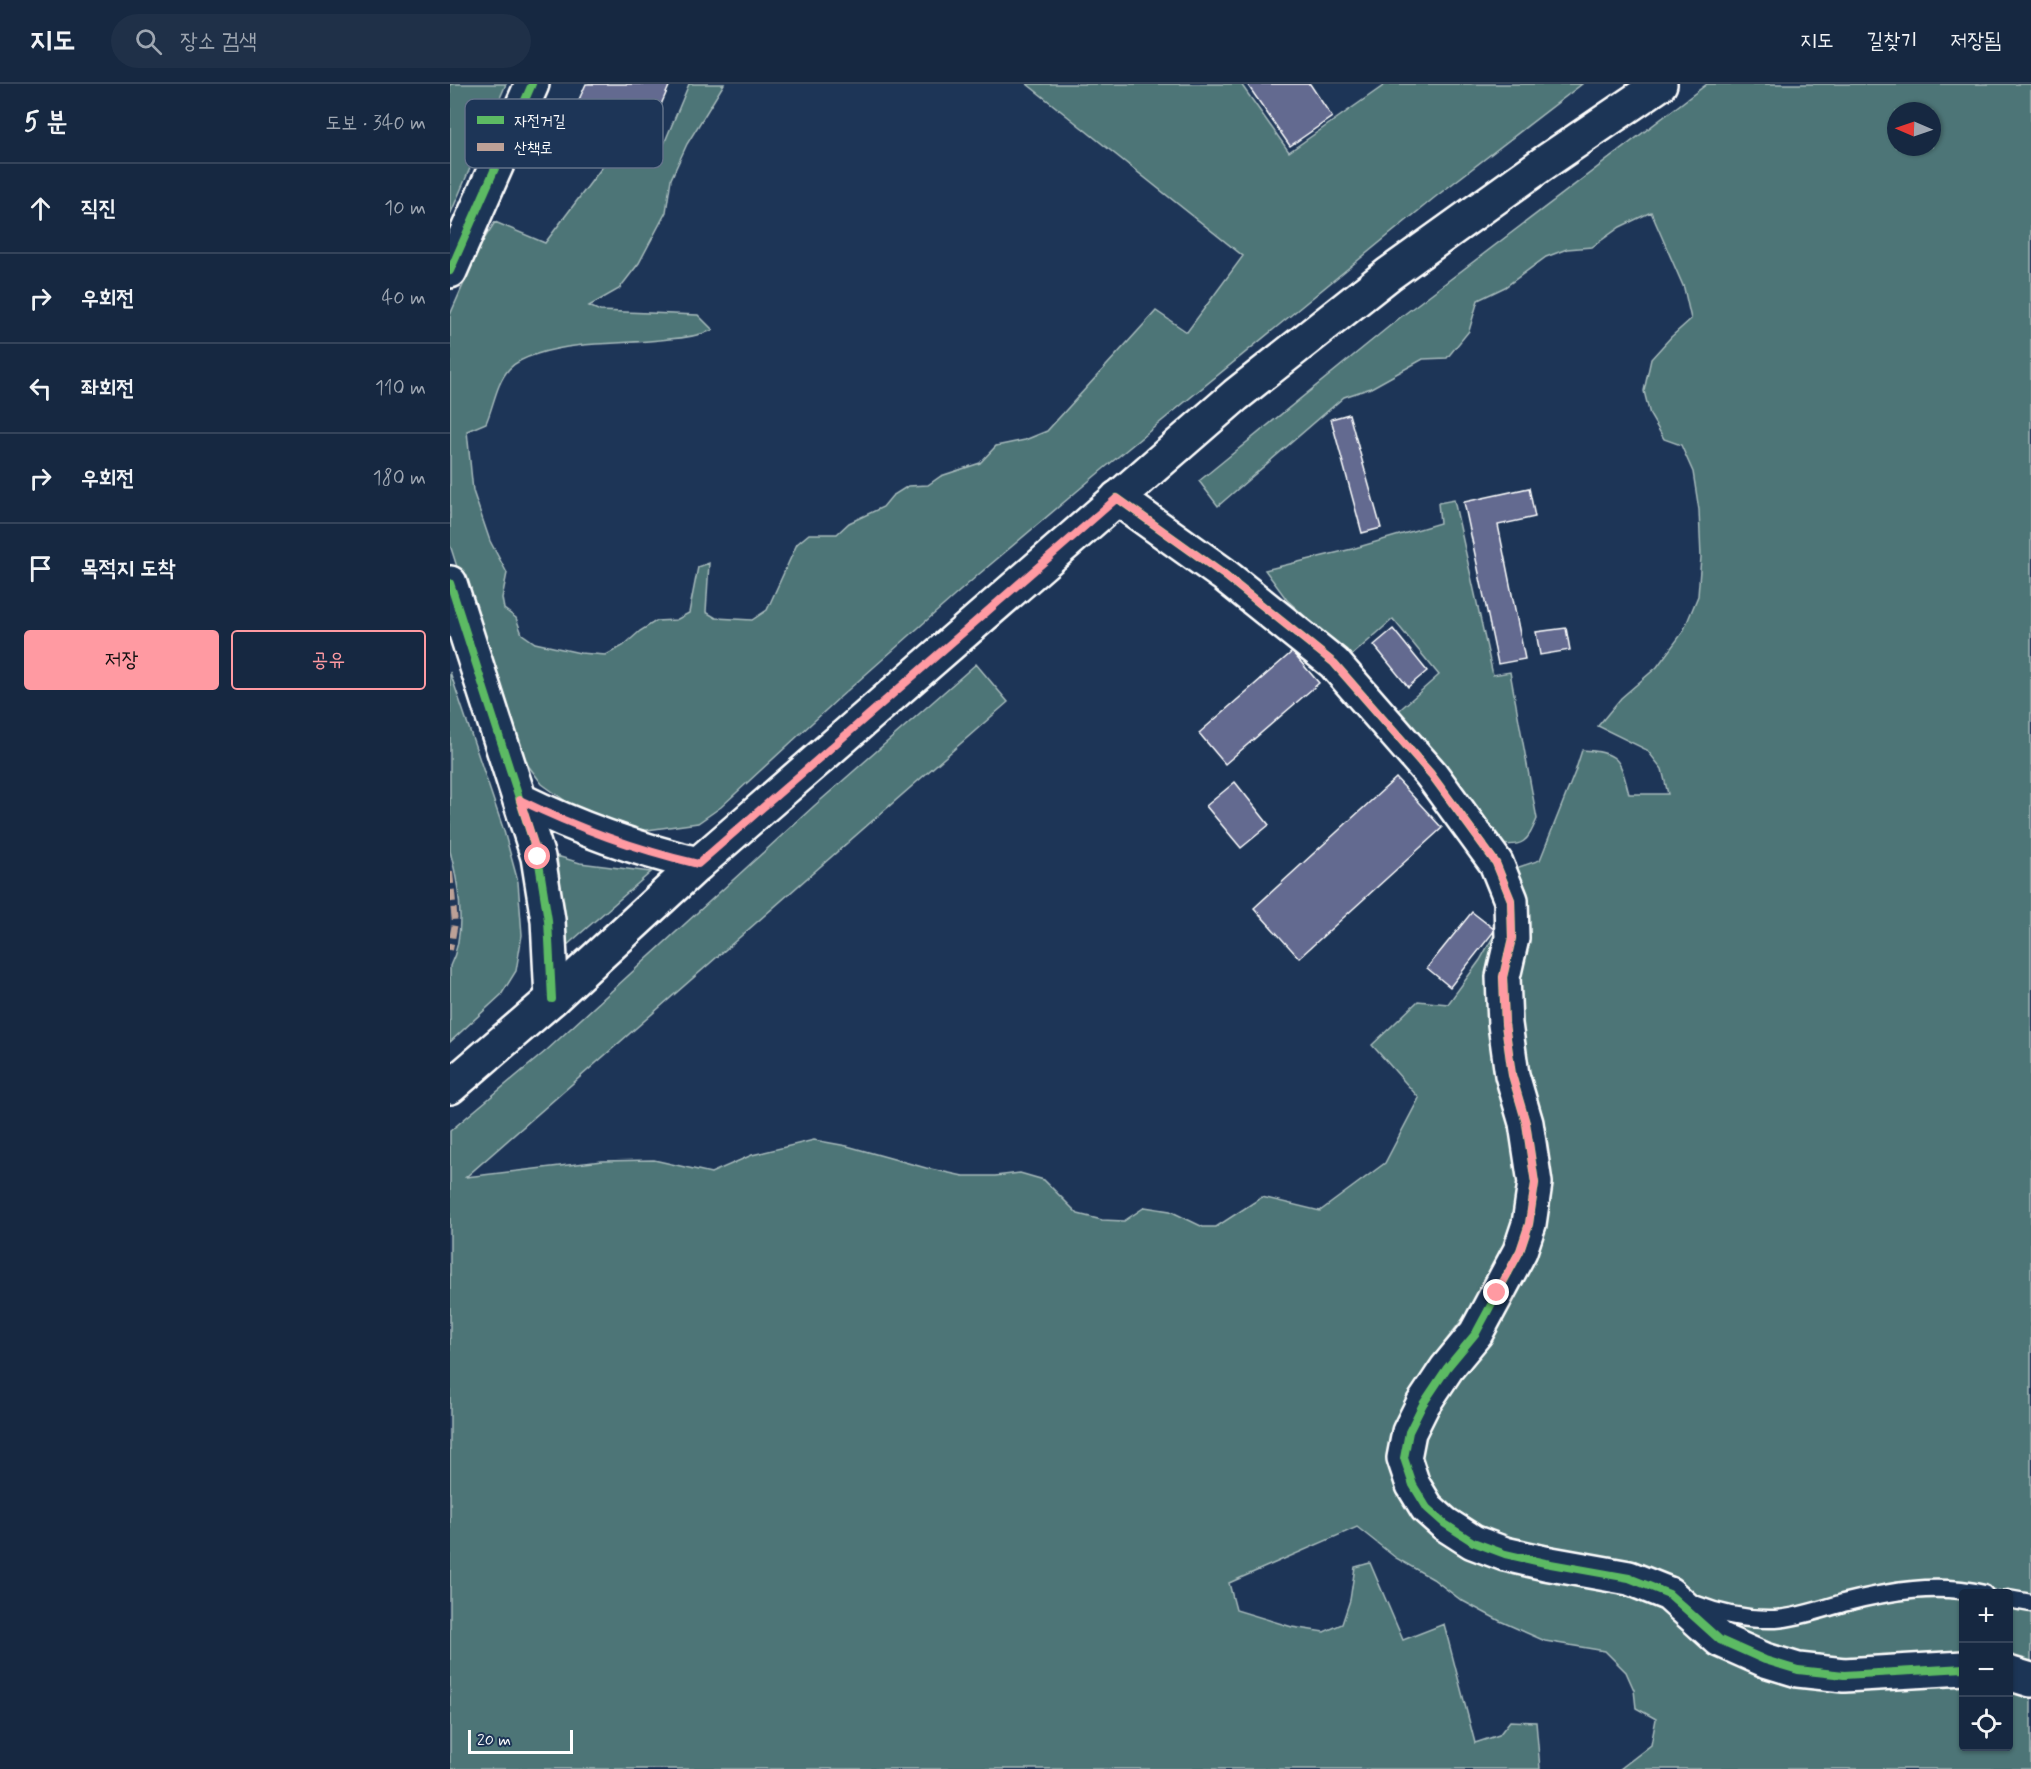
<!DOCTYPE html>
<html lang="ko">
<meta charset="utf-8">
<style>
:root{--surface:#162841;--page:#1f3048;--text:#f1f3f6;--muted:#9ea6b1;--line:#35445a;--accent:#ff9aa2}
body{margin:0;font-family:Mynerve,"Poor Story",sans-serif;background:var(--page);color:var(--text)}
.controls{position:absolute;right:18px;bottom:18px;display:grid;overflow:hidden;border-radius:6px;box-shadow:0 2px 4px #0004}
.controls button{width:54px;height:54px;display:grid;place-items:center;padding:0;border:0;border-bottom:2px solid var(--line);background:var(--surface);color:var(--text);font:30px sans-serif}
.compass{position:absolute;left:1437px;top:18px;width:54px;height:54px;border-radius:50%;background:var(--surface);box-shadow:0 2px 4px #0004;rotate:272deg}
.scale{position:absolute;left:18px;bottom:15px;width:105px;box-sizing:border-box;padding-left:6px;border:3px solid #fff;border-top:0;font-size:16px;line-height:21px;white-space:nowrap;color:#fff;-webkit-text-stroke:4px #1d3557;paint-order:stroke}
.stop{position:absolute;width:18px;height:18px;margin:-14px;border:4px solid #ff9aa2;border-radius:50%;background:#fff}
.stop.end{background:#ff9aa2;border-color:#fff;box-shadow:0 2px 6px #0008}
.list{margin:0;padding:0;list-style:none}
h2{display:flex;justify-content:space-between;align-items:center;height:78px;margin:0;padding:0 24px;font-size:26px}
h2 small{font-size:20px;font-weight:400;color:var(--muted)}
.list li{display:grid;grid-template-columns:39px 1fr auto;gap:18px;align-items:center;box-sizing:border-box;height:90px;padding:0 24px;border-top:2px solid var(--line)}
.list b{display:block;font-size:22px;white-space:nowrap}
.list em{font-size:20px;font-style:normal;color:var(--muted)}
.actions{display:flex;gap:12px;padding:18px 24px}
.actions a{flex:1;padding:14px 0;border:2px solid var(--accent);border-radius:6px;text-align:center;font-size:21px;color:var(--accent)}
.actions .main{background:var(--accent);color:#111}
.icon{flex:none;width:33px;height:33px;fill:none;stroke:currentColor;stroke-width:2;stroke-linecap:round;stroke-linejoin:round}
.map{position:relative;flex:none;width:1581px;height:1685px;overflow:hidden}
header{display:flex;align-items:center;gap:36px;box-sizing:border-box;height:84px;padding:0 30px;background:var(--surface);border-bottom:2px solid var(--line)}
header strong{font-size:28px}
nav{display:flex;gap:33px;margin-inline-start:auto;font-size:21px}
.search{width:420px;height:54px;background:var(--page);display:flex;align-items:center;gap:15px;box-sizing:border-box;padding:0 21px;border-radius:33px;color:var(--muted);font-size:22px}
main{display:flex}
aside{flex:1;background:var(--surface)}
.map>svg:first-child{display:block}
.green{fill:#4e7477;stroke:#a6babb;stroke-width:1.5;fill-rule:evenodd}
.building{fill:#636a90;stroke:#fff;stroke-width:1.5}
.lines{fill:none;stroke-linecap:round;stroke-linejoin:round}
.lane-casing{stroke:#fff;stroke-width:21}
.street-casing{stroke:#fff;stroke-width:38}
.primary-casing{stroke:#fff;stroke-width:38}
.lane{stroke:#1d3557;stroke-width:16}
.street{stroke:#1d3557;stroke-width:33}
.primary{stroke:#1d3557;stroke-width:33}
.quiet{stroke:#bda197;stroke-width:6;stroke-dasharray:12 6;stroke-linecap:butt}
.cycleway-casing{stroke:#1d3557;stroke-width:11}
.cycleway{stroke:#5cba63;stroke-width:8}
.route{stroke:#ff9aa2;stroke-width:8}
.key{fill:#1d3557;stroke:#617289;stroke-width:1.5}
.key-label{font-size:16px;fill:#fff}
</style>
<header>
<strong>지도</strong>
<div class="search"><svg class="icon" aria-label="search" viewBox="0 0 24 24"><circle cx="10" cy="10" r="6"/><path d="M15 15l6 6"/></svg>장소 검색</div>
<nav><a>지도</a><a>길찾기</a><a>저장됨</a></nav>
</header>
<main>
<aside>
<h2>5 분<small>도보 · 340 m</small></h2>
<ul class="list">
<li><svg class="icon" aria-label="ahead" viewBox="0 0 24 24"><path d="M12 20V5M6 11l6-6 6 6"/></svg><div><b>직진</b></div><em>10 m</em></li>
<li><svg class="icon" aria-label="right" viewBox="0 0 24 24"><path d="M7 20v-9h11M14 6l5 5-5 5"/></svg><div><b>우회전</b></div><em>40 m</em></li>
<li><svg class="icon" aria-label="left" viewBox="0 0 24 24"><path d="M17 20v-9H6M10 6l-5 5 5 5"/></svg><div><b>좌회전</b></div><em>110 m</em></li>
<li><svg class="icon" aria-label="right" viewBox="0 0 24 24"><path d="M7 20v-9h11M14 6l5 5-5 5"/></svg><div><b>우회전</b></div><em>180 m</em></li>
<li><svg class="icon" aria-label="arrive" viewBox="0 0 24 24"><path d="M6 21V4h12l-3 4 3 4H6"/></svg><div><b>목적지 도착</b></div></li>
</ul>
<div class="actions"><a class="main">저장</a><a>공유</a></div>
</aside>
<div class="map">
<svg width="1581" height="1685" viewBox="0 0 1581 1685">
<rect width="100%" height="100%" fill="#1d3557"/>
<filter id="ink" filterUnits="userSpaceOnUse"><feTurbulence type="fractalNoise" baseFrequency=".0167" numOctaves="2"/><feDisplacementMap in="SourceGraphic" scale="12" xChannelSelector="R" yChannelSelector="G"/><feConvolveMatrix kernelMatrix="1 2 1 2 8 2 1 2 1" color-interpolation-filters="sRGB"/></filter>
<g filter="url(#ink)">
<!-- green -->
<path class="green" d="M0 0H56L0 131Z
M239 0H274L237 60 221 95 216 128 189 179 169 205 139 222 150 227 248 231 263 246C248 252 235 254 219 255 175 261 130 256 87 270 77 273 66 277 59 285 46 300 44 321 36 339L17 347 23 407 40 457 57 489 52 514 54 525 66 534 72 550 85 559 130 569 156 571 173 562 190 547 206 537 226 536 239 529 248 483 259 479 256 528 266 534 302 536 317 526 347 460 359 450H387L399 439 433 423 442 412 458 402 478 401 491 392 530 379 546 362 575 356 597 347 706 227 737 248 793 172 577 0H791L839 68 936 0H1132L984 114 652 386 528 491 389 614 271 723 248 739 197 746 171 744 139 734 92 700 74 676 61 652 0 461V231L31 160 45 138 95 159 166 65 206 79Z
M1257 0H1581V1513L1515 1499 1327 1529 1264 1522 1060 1461 984 1418 963 1371 976 1340 1078 1174 1075 1001 1060 786 1090 776 1125 688 1132 666C1170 668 1170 676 1179 710H1218L1212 685 1197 666 1148 642 1171 614 1207 583 1233 548 1248 512 1251 473 1249 426 1243 388 1231 361 1214 355 1200 331 1194 307 1201 275 1221 253 1241 235 1234 204 1201 128 1170 143 1142 163 1117 165 1096 173 1055 203 1028 216 1019 247 997 274 973 275 921 304 894 313 768 422 749 397 952 232ZM1446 27H1482V63H1446Z
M1004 416 1043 591 1060 588 1087 735C1077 758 1074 763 1048 760L945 630 989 591 943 535 900 573 837 516 815 486 902 465 990 439 988 419Z
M526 580 558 618 16 1093 152 1077 204 1076 261 1089 302 1071 364 1056 397 1062 476 1084 513 1092H545L570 1089 594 1096 628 1130 652 1136 674 1137 695 1123 720 1127 753 1143H766L812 1113 870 1127 935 1079 969 1014 922 961 968 917 998 920 1030 876 1052 837 1051 991 1072 1114 1045 1193 977 1281 946 1336 942 1353 956 1419 1184 1501 1269 1565 1513 1601 1514 1662H1558L1559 1607 1581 1615V1685H1170L1201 1661 1206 1635 1186 1624 1184 1606 1176 1588 1155 1567 1095 1557 1050 1537 1011 1516 983 1495 946 1474 907 1443 779 1499 786 1526 842 1543 874 1548 892 1540 900 1516 905 1483 920 1479 953 1556 994 1540 1025 1659 1049 1651 1060 1637 1086 1638 1090 1685H0V1047L97 966 364 722Z
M0 588 54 747 68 798 72 851 66 887 51 911 0 958V882C17 849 9 801 0 767Z
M107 772 130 779 201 788 116 862Z
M1456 1511H1514L1513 1573 1354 1582 1261 1533 1297 1538Z
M1559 1520 1581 1524V1587L1559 1579Z"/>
<!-- building -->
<path class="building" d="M136 0H220L193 62 122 31Z
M797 0H860L882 33 840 62Z
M899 330 931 444 912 449 881 335Z
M1079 404 1085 433 1048 441 1075 575 1048 580 1014 418Z
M1116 544 1120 566 1090 571 1086 548Z
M943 545 977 587 958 603 924 561Z
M842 568 869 599 775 680 749 649Z
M946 694 992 744 849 874 804 824Z
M785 698 819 741 791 764 756 722Z
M1022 828 1045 846 1000 903 977 884Z"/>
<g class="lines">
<!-- lane casing -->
<g class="lane-casing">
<path id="lane" d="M1558 1515 1581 1519
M1244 1520C1269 1530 1298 1536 1326 1535 1346 1534 1373 1525 1393 1519 1440 1507 1487 1499 1534 1510"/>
</g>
<!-- street casing -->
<g class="street-casing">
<path id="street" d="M0 187 82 0
M667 414 773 490 884 579 981 690 1046 779 1061 816 1062 854 1053 893 1055 940 1062 991 1076 1039 1085 1099 1079 1140 1070 1167 1026 1249 997 1284 973 1320 959 1348 954 1374 963 1401 977 1424 995 1440 1023 1458 1055 1470 1095 1479 1179 1494 1219 1510 1270 1556 1315 1576 1348 1586 1394 1591 1514 1584
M0 499 88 773 98 836 102 915
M70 716C129 745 185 765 248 780
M1558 1589 1581 1596"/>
</g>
<!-- primary casing -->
<g class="primary-casing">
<path id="primary" d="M0 1003 102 915 248 780 786 311 939 190 1091 81 1210 0"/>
</g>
<!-- lane -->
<use href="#lane" class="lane"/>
<!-- street -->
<use href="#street" class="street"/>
<!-- primary -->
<use href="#primary" class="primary"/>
<!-- quiet -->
<path class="quiet" d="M0 788 5 839 0 866"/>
<!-- cycleway casing -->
<g class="cycleway-casing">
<path id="cycleway" d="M0 187 82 0
M667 414 773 490 884 579 981 690 1046 779 1061 816 1062 854 1053 893 1055 940 1062 991 1076 1039 1085 1099 1079 1140 1070 1167 1026 1249 997 1284 973 1320 959 1348 954 1374 963 1401 977 1424 995 1440 1023 1458 1055 1470 1095 1479 1179 1494 1219 1510 1270 1556 1315 1576 1348 1586 1394 1591 1514 1584
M0 499 88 773 98 836 102 915"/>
</g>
<!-- cycleway -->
<use href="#cycleway" class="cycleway"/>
</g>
</g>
<g class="lines" filter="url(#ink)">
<!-- route -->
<path class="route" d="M88 773 70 716C129 745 185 765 248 780L667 414 773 490 884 579 981 690 1046 779 1061 816 1062 854 1053 893 1055 940 1062 991 1076 1039 1085 1099 1079 1140 1070 1167 1047 1209"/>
</g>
<!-- legend -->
<rect x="15" y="15" width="198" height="69" rx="9" class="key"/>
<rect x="27" y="32" width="27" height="8" fill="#5cba63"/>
<rect x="27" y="59" width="27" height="8" fill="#bda197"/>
<g class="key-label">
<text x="64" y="42">자전거길</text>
<text x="64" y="69">산책로</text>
</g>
</svg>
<div class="controls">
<button>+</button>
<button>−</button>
<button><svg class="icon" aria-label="locate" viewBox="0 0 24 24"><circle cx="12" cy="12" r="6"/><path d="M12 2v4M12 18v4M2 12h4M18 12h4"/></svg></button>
</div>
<svg class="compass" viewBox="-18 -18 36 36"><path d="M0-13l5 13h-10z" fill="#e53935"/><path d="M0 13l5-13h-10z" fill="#9ea6b1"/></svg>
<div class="scale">20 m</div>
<div class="stop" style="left:88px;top:773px"></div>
<div class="stop end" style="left:1047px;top:1209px"></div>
</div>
</main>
